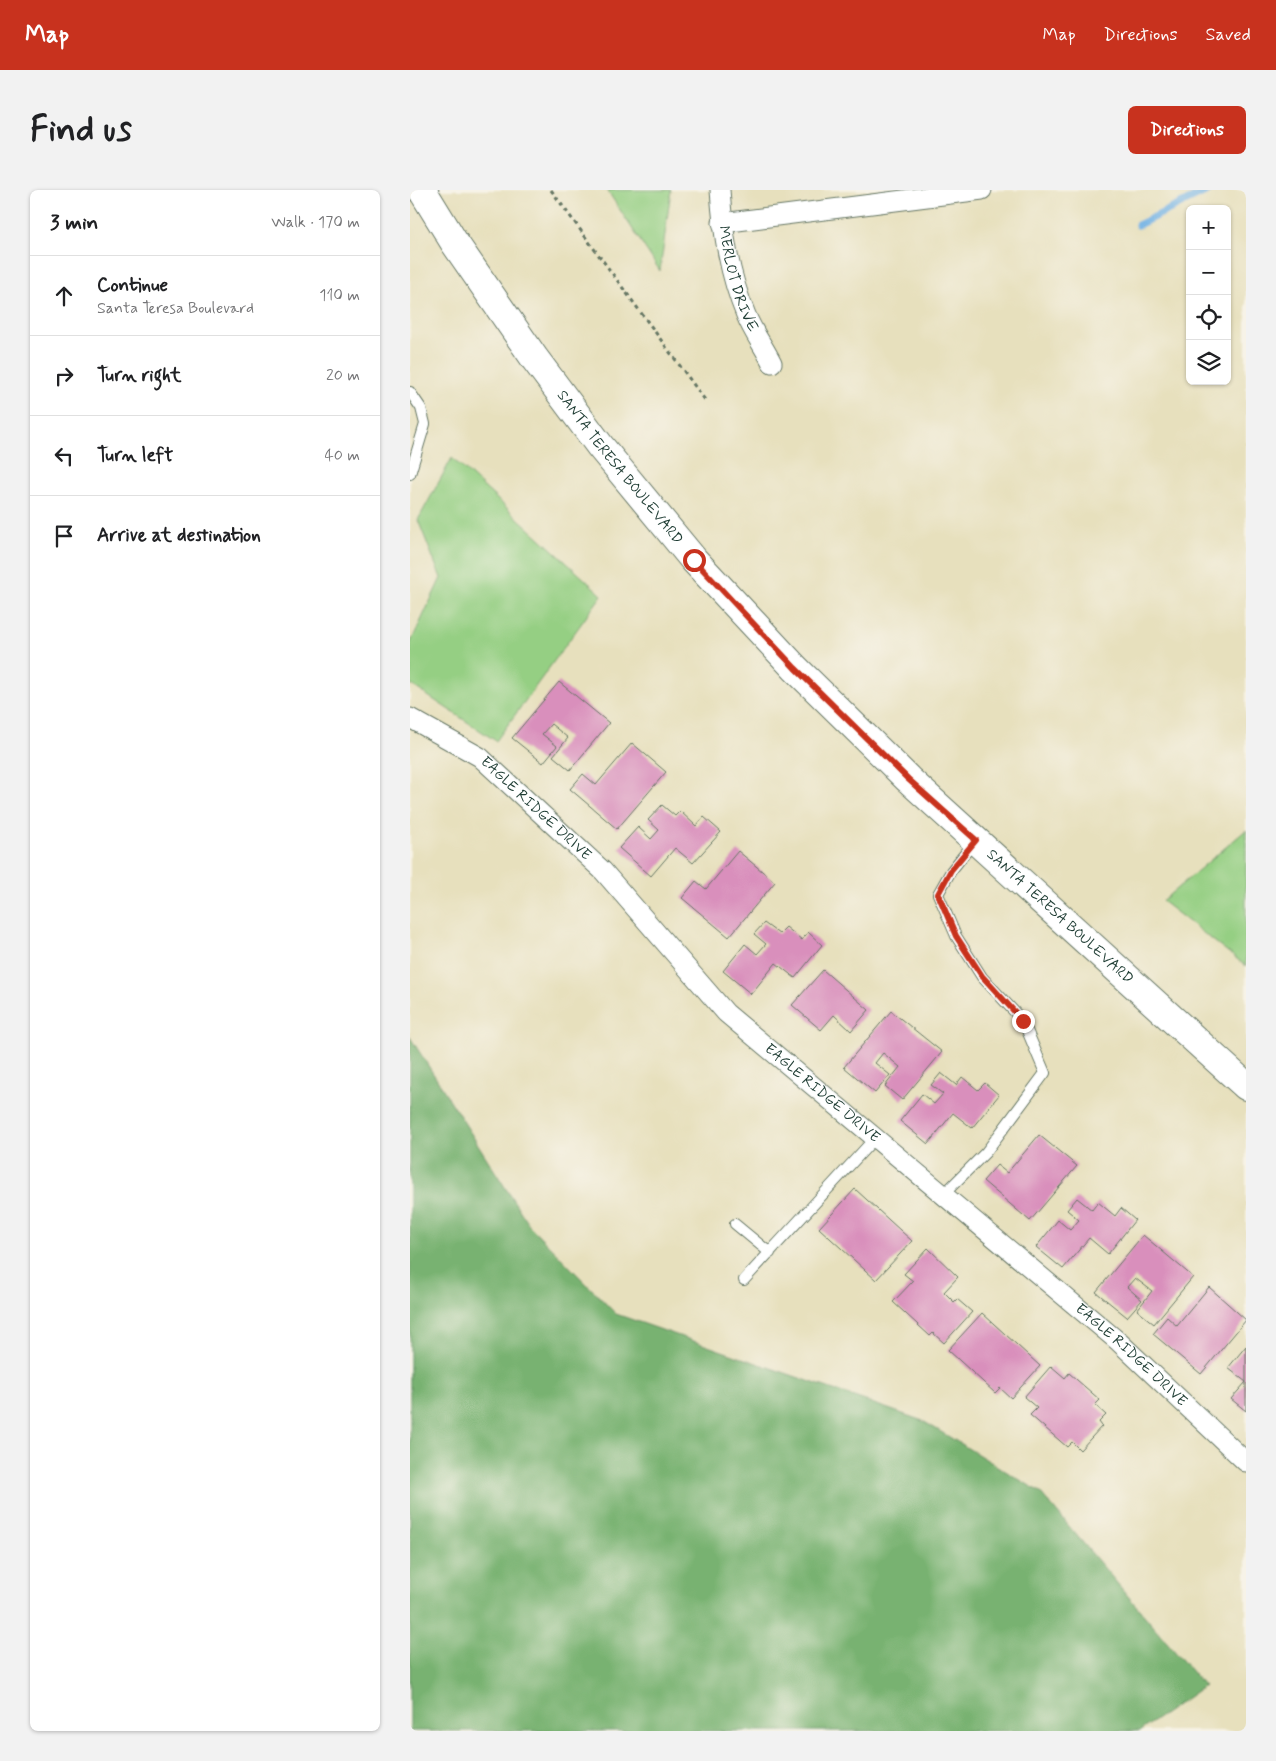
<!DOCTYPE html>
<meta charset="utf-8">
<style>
:root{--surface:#fff;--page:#f2f2f2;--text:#202124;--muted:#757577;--line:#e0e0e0;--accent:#c8321e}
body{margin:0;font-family:Mynerve,sans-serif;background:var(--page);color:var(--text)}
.controls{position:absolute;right:15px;top:15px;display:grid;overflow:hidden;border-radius:8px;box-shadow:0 1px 4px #0004}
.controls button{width:45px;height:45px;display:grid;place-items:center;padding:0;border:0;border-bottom:1px solid var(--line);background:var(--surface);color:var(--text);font:25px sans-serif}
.stop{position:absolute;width:15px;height:15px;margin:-11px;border:4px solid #c8321e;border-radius:50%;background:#fff}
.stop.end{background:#c8321e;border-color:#fff;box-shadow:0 1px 5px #0008}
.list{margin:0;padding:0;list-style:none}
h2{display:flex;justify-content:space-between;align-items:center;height:65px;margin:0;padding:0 20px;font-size:21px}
h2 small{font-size:16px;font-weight:400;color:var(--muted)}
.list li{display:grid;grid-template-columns:32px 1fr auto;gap:15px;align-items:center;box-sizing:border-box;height:80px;padding:0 20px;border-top:1px solid var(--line)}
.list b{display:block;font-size:19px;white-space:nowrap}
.list p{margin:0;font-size:16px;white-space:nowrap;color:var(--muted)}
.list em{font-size:16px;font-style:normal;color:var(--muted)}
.icon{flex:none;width:28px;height:28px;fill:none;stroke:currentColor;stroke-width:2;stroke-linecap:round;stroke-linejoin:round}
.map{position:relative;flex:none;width:836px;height:1541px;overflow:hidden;border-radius:8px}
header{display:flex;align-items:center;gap:30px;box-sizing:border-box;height:70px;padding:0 25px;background:var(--accent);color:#fff}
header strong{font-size:24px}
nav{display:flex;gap:28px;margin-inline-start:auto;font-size:18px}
.intro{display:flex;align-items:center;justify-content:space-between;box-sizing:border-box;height:120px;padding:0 30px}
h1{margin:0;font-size:35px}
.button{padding:12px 22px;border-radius:8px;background:var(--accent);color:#fff;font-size:18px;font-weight:700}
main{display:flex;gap:30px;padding:0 30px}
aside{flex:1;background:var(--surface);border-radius:8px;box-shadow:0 1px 4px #0004}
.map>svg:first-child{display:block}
.green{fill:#95cf83;stroke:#5a865c}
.forest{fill:#78b271;stroke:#4c7852}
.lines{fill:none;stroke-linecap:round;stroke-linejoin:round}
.stream{stroke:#6fb1e4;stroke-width:7}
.building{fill:#d98fbc}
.service-casing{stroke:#657664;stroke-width:12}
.minor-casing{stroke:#657664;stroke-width:21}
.secondary-casing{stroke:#657664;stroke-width:30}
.path{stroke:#657664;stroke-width:3;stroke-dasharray:4 4;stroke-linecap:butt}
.service{stroke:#fff;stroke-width:10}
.minor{stroke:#fff;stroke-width:19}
.secondary{stroke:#fff;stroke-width:28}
.route{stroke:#c8321e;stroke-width:6}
.labels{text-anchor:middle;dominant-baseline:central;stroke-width:5;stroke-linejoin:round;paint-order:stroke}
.street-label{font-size:15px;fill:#1f3d34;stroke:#f7f3e8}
</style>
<header>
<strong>Map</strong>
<nav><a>Map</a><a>Directions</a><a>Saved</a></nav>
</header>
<div class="intro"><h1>Find us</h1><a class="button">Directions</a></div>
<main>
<aside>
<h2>3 min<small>Walk · 170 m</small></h2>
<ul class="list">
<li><svg class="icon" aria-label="ahead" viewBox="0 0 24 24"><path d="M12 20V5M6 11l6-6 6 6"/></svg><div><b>Continue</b><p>Santa Teresa Boulevard</p></div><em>110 m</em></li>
<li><svg class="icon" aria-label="right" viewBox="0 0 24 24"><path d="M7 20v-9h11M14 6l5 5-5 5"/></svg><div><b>Turn right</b></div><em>20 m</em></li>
<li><svg class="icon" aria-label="left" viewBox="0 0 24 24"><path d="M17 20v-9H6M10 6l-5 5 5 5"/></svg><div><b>Turn left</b></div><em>40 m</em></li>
<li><svg class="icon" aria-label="arrive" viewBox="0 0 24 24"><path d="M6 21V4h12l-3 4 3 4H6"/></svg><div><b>Arrive at destination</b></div></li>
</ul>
</aside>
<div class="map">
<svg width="836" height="1541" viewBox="0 0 836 1541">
<rect width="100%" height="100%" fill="#f7f3e8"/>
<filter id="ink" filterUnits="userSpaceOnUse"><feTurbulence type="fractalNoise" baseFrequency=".02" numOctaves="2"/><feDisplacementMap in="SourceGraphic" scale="10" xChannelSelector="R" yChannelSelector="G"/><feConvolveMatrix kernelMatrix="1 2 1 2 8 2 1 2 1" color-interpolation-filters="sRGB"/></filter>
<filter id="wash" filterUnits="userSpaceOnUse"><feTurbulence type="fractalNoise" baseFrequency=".0096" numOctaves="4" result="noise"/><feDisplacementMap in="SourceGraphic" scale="20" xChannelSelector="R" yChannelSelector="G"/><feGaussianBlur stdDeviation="1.12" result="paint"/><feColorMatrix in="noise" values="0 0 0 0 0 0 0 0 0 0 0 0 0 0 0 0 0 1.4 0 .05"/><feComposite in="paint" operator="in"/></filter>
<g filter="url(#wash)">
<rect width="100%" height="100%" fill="#e7e0bd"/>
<!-- green -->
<path class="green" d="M197 0H261L250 81Z
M42 268 192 405 86 551 0 494V454L31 388 8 330Z
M836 640V776L752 711Z"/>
<!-- forest -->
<path class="forest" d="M0 847 119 1035 206 1124 513 1231 630 1302 794 1496 730 1541H0Z"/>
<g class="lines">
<!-- stream -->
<path class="stream" d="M728 35 799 0"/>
</g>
<g id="blocks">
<!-- building -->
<path class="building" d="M149 492 199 533 160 580 143 566 158 548 141 534 132 544 147 556 133 573 102 548Z
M222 553 256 582 207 639 160 599 173 584 186 595Z
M252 615 265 626 270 621 286 636 294 627 311 642 283 673 265 658 241 686 209 658 228 637 241 649 249 640 238 630Z
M328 661 365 692 319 747 272 708 286 691 296 699Z
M354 733 369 744 376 737 392 750 398 742 412 755 385 788 366 773 341 804 313 781 335 754 347 764 356 754 344 744Z
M413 780 459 820 441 841 424 825 411 840 382 815Z
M481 821 532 862 492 910 475 896 490 877 473 863 465 873 480 885 465 903 434 877Z
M531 883 546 895 552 887 568 900 575 893 589 905 562 938 543 923 518 954 490 931 512 904 524 914 533 904 521 895Z
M629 945 667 976 620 1031 573 991 587 975 597 983Z
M445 999 502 1051 466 1090 409 1038Z
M667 1008 682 1020 688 1012 705 1026 711 1018 725 1030 698 1064 679 1048 653 1079 626 1057 648 1030 660 1040 669 1030 657 1020Z
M733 1045 783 1087 744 1134 727 1120 742 1101 725 1088 717 1097 732 1110 717 1127 686 1102Z
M518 1058 548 1087 534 1102 544 1112 547 1109 562 1122 534 1153 523 1143 520 1146 483 1112 503 1091 494 1084Z
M799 1097 836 1130 791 1184 743 1144 757 1127 767 1136Z
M572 1123 630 1176 601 1208 590 1198 585 1203 538 1160Z
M836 1156V1221L821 1209 836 1192 818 1178Z
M641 1176 655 1188 659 1183 690 1210 685 1215 696 1225 689 1232 692 1236 670 1260 662 1252 657 1257 620 1225 627 1218 614 1207Z"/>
</g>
</g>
<g filter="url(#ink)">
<use href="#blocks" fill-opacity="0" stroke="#657664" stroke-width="1"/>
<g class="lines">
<!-- service casing -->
<g class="service-casing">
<path id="service" d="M0 202 11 218 15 234 0 284
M533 1005 576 962 635 883 613 831 572 787 546 746 528 704 541 681 565 651
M325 1034 360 1063
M334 1090 465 948"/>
</g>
<!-- minor casing -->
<g class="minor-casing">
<g id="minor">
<path id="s1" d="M310 0C313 44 319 84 336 125 343 142 354 157 362 173"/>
<path d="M312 33 572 0"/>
<path id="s2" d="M0 528 70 567 193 681 316 823 709 1152 836 1272"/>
</g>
</g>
<!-- secondary casing -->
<g class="secondary-casing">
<g id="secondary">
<path id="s3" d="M12 0 44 52 125 169 190 256 284 370 385 478 498 589 836 896"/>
</g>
</g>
<!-- path -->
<path class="path" d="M141 0 295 210"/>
<!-- service -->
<use href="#service" class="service"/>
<!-- minor -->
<use href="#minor" class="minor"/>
<!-- secondary -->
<use href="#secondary" class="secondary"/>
</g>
</g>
<g class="lines" filter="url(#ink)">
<!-- route -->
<path class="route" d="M284 370 385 478 498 589 566 650 541 680 528 704 546 746 572 786 613 831"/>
</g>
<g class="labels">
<!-- street labels -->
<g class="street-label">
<text stroke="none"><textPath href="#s1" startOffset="91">MERLOT DRIVE</textPath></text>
<text stroke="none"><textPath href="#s3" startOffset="341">SANTA TERESA BOULEVARD</textPath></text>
<text stroke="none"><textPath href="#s2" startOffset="156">EAGLE RIDGE DRIVE</textPath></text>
<text stroke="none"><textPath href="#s3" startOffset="971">SANTA TERESA BOULEVARD</textPath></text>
<text stroke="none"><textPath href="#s2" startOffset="561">EAGLE RIDGE DRIVE</textPath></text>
<text stroke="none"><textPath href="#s2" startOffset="966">EAGLE RIDGE DRIVE</textPath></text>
</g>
</g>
</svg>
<div class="controls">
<button>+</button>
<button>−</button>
<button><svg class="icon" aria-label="locate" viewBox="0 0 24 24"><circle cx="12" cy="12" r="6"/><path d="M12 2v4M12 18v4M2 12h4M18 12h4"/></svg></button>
<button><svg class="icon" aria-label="layers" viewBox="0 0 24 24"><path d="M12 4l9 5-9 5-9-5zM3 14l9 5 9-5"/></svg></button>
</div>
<div class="stop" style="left:284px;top:370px"></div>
<div class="stop end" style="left:613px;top:831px"></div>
</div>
</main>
